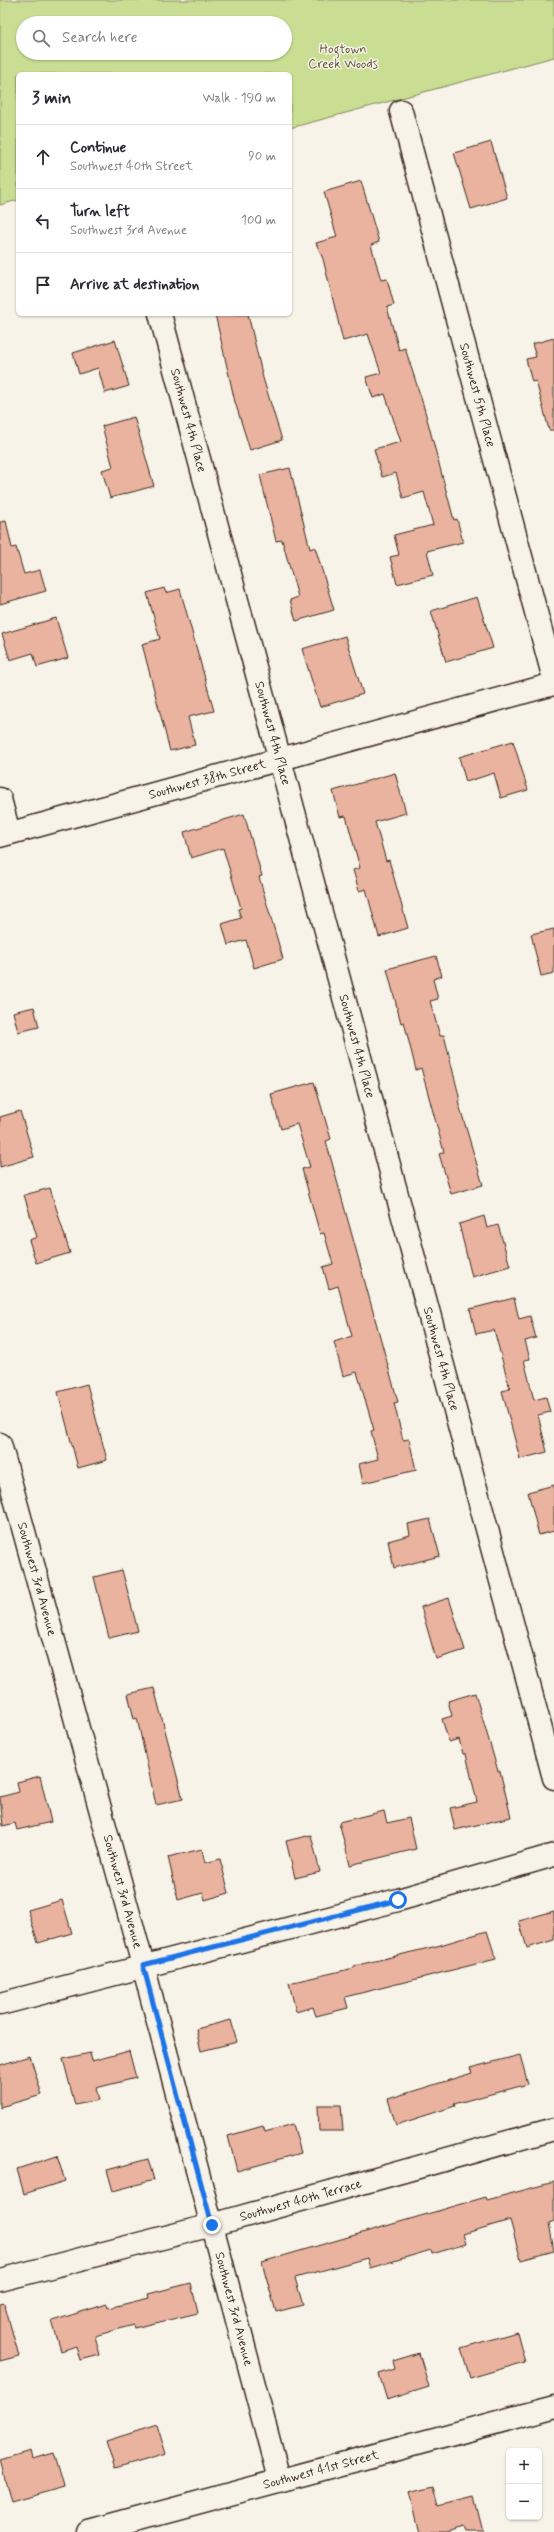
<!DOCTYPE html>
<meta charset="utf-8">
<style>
:root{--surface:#fff;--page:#f7f7f7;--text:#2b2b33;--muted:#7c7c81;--line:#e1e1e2}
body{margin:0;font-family:Mynerve,sans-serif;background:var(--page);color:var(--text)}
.controls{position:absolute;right:12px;bottom:12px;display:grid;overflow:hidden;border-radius:6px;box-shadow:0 1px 3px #0004}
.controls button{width:36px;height:36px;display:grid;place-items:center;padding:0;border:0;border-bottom:1px solid var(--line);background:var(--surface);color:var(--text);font:20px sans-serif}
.stop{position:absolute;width:12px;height:12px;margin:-9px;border:3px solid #1a73e8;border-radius:50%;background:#fff}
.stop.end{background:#1a73e8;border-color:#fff;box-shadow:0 1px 4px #0008}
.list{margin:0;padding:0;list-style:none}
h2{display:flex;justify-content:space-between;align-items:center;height:52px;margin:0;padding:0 16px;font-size:17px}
h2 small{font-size:13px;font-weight:400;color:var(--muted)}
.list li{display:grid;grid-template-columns:26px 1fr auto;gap:12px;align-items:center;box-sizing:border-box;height:64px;padding:0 16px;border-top:1px solid var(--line)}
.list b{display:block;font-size:15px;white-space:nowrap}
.list p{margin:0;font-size:13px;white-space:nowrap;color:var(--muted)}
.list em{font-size:13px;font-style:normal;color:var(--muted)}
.icon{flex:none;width:22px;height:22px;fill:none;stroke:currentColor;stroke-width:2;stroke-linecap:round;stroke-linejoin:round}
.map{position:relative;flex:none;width:554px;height:2532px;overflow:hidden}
.search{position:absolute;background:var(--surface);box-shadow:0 1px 3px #0004;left:16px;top:16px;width:276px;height:44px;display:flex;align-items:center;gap:10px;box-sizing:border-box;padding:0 14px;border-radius:22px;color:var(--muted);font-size:15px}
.panel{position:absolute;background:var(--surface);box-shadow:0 1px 3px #0004;left:16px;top:72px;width:276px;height:244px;border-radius:6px}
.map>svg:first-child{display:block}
.green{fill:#c9de93;stroke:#828458;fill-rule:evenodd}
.building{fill:#eab3a0;stroke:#3b2a1e}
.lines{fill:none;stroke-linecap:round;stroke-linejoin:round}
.street-casing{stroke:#3b2a1e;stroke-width:25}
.street{stroke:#f7f3e8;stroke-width:22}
.route{stroke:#1a73e8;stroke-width:5}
.labels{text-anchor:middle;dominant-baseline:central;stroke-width:3;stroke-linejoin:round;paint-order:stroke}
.park-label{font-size:13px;fill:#5e573b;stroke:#f7f3e8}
.street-label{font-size:13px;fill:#3b2a1e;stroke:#f7f3e8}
</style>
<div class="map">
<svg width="554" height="2532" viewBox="0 0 554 2532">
<rect width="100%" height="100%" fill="#f7f3e8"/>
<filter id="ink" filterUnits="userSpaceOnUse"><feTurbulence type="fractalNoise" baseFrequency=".025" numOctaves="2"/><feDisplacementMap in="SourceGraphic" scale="8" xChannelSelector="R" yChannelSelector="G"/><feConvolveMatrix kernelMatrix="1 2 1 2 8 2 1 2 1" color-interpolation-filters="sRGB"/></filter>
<g filter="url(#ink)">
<!-- green -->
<path class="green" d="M0 0H554V57L290 128V74H18V200L0 205ZM23 23H285V53H23Z"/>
<!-- building -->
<path class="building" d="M491 142 507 198 471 209 454 153Z
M361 181 379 242 371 245 381 280 387 279 394 305 387 307 399 350 405 348 423 404 454 520 457 519 463 542 427 551 433 575 397 584 390 557 399 555 394 535 433 525 424 492 403 498 396 473 382 477 374 449 401 442 385 394 373 398 366 377 381 373 368 334 343 341 323 259 316 243 337 237 324 192Z
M215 314H248L263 378 282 440 250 450 235 402Z
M554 338V430H549L536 381 532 382 526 359 536 357 532 344Z
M115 340 129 386 105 393 98 368 79 374 73 353Z
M134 417 154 486 110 498 102 470 113 467 102 426Z
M290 468 310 549 315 547 334 610 296 621 290 600 298 597 282 540 276 541 260 475Z
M6 521 12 548 16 547 24 574 40 570 46 591 0 604V522Z
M164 588 166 593 180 589 214 711 188 717 195 745 170 751 142 644 160 639 147 593Z
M477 597 493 648 446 662 431 611Z
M56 618 68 658 37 667 33 653 10 660 2 634Z
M345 636 363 694 320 707 302 649Z
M513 741 528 790 501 798 494 773 466 782 459 757Z
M395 773 406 813 375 822 386 861 389 860 408 928 379 937 366 889 359 891 353 870 360 868 346 816 340 817 333 791Z
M244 814 262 876 259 877 283 959 254 968 246 940 228 945 222 924 241 918 238 909 241 908 223 848 191 858 184 832Z
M554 929V973L541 976 531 934Z
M436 956 442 976 433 979 438 999 430 1001 440 1036 444 1035 460 1100 458 1101 483 1185 451 1194 439 1154 444 1152 421 1068 416 1070 404 1022 401 1023 387 969Z
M34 1007 39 1027 18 1032 13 1012Z
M314 1082 331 1139 326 1141 398 1402 394 1403 403 1440 409 1439 416 1470 363 1483 359 1464 378 1459 371 1431 374 1430 357 1372 343 1376 334 1342 352 1336 338 1286 329 1289 323 1267 333 1264 324 1233 320 1234 302 1169 310 1167 297 1124 281 1129 271 1094Z
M20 1111 34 1157 0 1167V1117Z
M50 1188 70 1253 36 1263 29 1240 37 1237 24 1195Z
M484 1216 487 1228 498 1225 510 1266 472 1277 459 1224Z
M514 1298 519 1319 530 1316 536 1338 525 1341 530 1359 524 1360 534 1400 546 1397 550 1412 538 1415 547 1452 520 1459 502 1391 510 1389 494 1330 476 1334 470 1309Z
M87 1384 107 1460 78 1468 58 1392Z
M554 1485V1531L539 1535 528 1492Z
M430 1519 440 1556 394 1568 388 1541 410 1535 408 1524Z
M122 1570 138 1631 109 1638 94 1577Z
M449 1598 465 1650 436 1659 421 1607Z
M154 1688 183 1799 156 1805 137 1718 134 1719 128 1694Z
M475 1693 498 1771H500L511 1817 455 1830 450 1808 477 1802 466 1754H463L459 1739 449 1742 442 1719 452 1716 448 1701Z
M40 1776 51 1822 17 1830 15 1823 3 1826 0 1797 19 1792 17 1782Z
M384 1811 387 1823 409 1818 416 1849 350 1865 339 1822Z
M311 1835 320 1872 295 1878 286 1841Z
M202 1849 205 1863 220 1859 229 1893 205 1900 203 1893 178 1900 168 1857Z
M62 1900 72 1933 38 1943 28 1910Z
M554 1911V1940L527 1948 519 1921Z
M487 1931 496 1959 345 1997 348 2008 316 2016 313 2007 296 2012 289 1983 354 1968V1966L437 1946Z
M231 2020 237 2042 201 2051 196 2029Z
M129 2051 136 2078 96 2088 99 2100 75 2105 63 2059 90 2053 92 2061Z
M520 2055 528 2084 454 2104 455 2106 396 2125 388 2099 472 2073 470 2068Z
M30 2056 42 2095 0 2107V2065Z
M318 2105H341L343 2131H319Z
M293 2124 301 2153 237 2171 228 2136 263 2126 265 2132Z
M57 2156 65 2181 24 2194 17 2169Z
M148 2159 154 2180 113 2191 107 2170Z
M554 2182V2221L549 2223 554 2251 521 2260 510 2220 463 2234 466 2244 432 2254 431 2250 370 2268 367 2258 295 2278 303 2305 276 2312 262 2262 486 2197 487 2200Z
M191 2283 198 2313 134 2328 133 2325 95 2336 100 2355 80 2360 76 2346 61 2351 52 2321 107 2304 108 2308 149 2298 148 2294Z
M4 2303 19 2356 0 2361V2304Z
M517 2332 525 2362 470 2378 461 2348Z
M419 2353 429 2387 387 2400 379 2374 395 2369 393 2361Z
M157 2425 166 2454 115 2469 106 2441Z
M30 2451 32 2459 54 2453 64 2487 11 2502 0 2460Z
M434 2486 439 2505 474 2496 483 2532H465L463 2527 445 2532H419L409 2492Z"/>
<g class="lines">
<!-- street casing -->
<g class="street-casing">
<g id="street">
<path id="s1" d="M401 111 554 679"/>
<path id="s2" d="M160 314 554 1778"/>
<path d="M0 799 9 833"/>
<path id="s3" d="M0 836 554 684"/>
<path id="s4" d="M0 1444 143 1965 279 2479"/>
<path d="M0 2004 398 1900 554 1855"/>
<path id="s5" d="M0 2280 212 2225 554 2129"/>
<path id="s6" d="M88 2532 554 2407"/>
</g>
</g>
<!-- street -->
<use href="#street" class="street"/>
</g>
</g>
<g class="lines" filter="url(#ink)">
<!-- route -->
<path class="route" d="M212 2225 143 1965 398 1900"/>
</g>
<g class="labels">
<!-- park labels -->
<g class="park-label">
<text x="343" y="49">Hogtown<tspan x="343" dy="15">Creek Woods</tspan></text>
</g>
<!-- street labels -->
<g class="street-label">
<text stroke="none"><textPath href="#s1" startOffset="294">Southwest 5th Place</textPath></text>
<text stroke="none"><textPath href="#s2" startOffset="110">Southwest 4th Place</textPath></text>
<text stroke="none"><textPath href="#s2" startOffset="434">Southwest 4th Place</textPath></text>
<text stroke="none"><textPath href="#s3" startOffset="215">Southwest 38th Street</textPath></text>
<text stroke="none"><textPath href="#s2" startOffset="758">Southwest 4th Place</textPath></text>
<text stroke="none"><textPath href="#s2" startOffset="1082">Southwest 4th Place</textPath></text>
<text stroke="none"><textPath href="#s4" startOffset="140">Southwest 3rd Avenue</textPath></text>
<text stroke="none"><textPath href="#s4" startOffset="464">Southwest 3rd Avenue</textPath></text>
<text stroke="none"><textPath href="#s5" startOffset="311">Southwest 40th Terrace</textPath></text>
<text stroke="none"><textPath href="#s4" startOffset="896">Southwest 3rd Avenue</textPath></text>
<text stroke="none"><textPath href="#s6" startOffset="241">Southwest 41st Street</textPath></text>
</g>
</g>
</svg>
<div class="controls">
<button>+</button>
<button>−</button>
</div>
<div class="stop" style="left:398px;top:1900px"></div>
<div class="stop end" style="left:212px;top:2225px"></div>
<div class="search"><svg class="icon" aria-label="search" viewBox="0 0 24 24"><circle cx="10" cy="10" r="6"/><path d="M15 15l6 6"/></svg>Search here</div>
<section class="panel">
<h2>3 min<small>Walk · 190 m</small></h2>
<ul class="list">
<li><svg class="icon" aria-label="ahead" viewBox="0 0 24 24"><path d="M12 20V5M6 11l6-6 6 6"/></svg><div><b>Continue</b><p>Southwest 40th Street</p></div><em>90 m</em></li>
<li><svg class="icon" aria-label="left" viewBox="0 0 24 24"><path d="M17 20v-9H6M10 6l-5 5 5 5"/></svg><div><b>Turn left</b><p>Southwest 3rd Avenue</p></div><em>100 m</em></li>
<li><svg class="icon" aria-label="arrive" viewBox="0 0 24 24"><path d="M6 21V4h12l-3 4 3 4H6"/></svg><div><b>Arrive at destination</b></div></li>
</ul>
</section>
</div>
